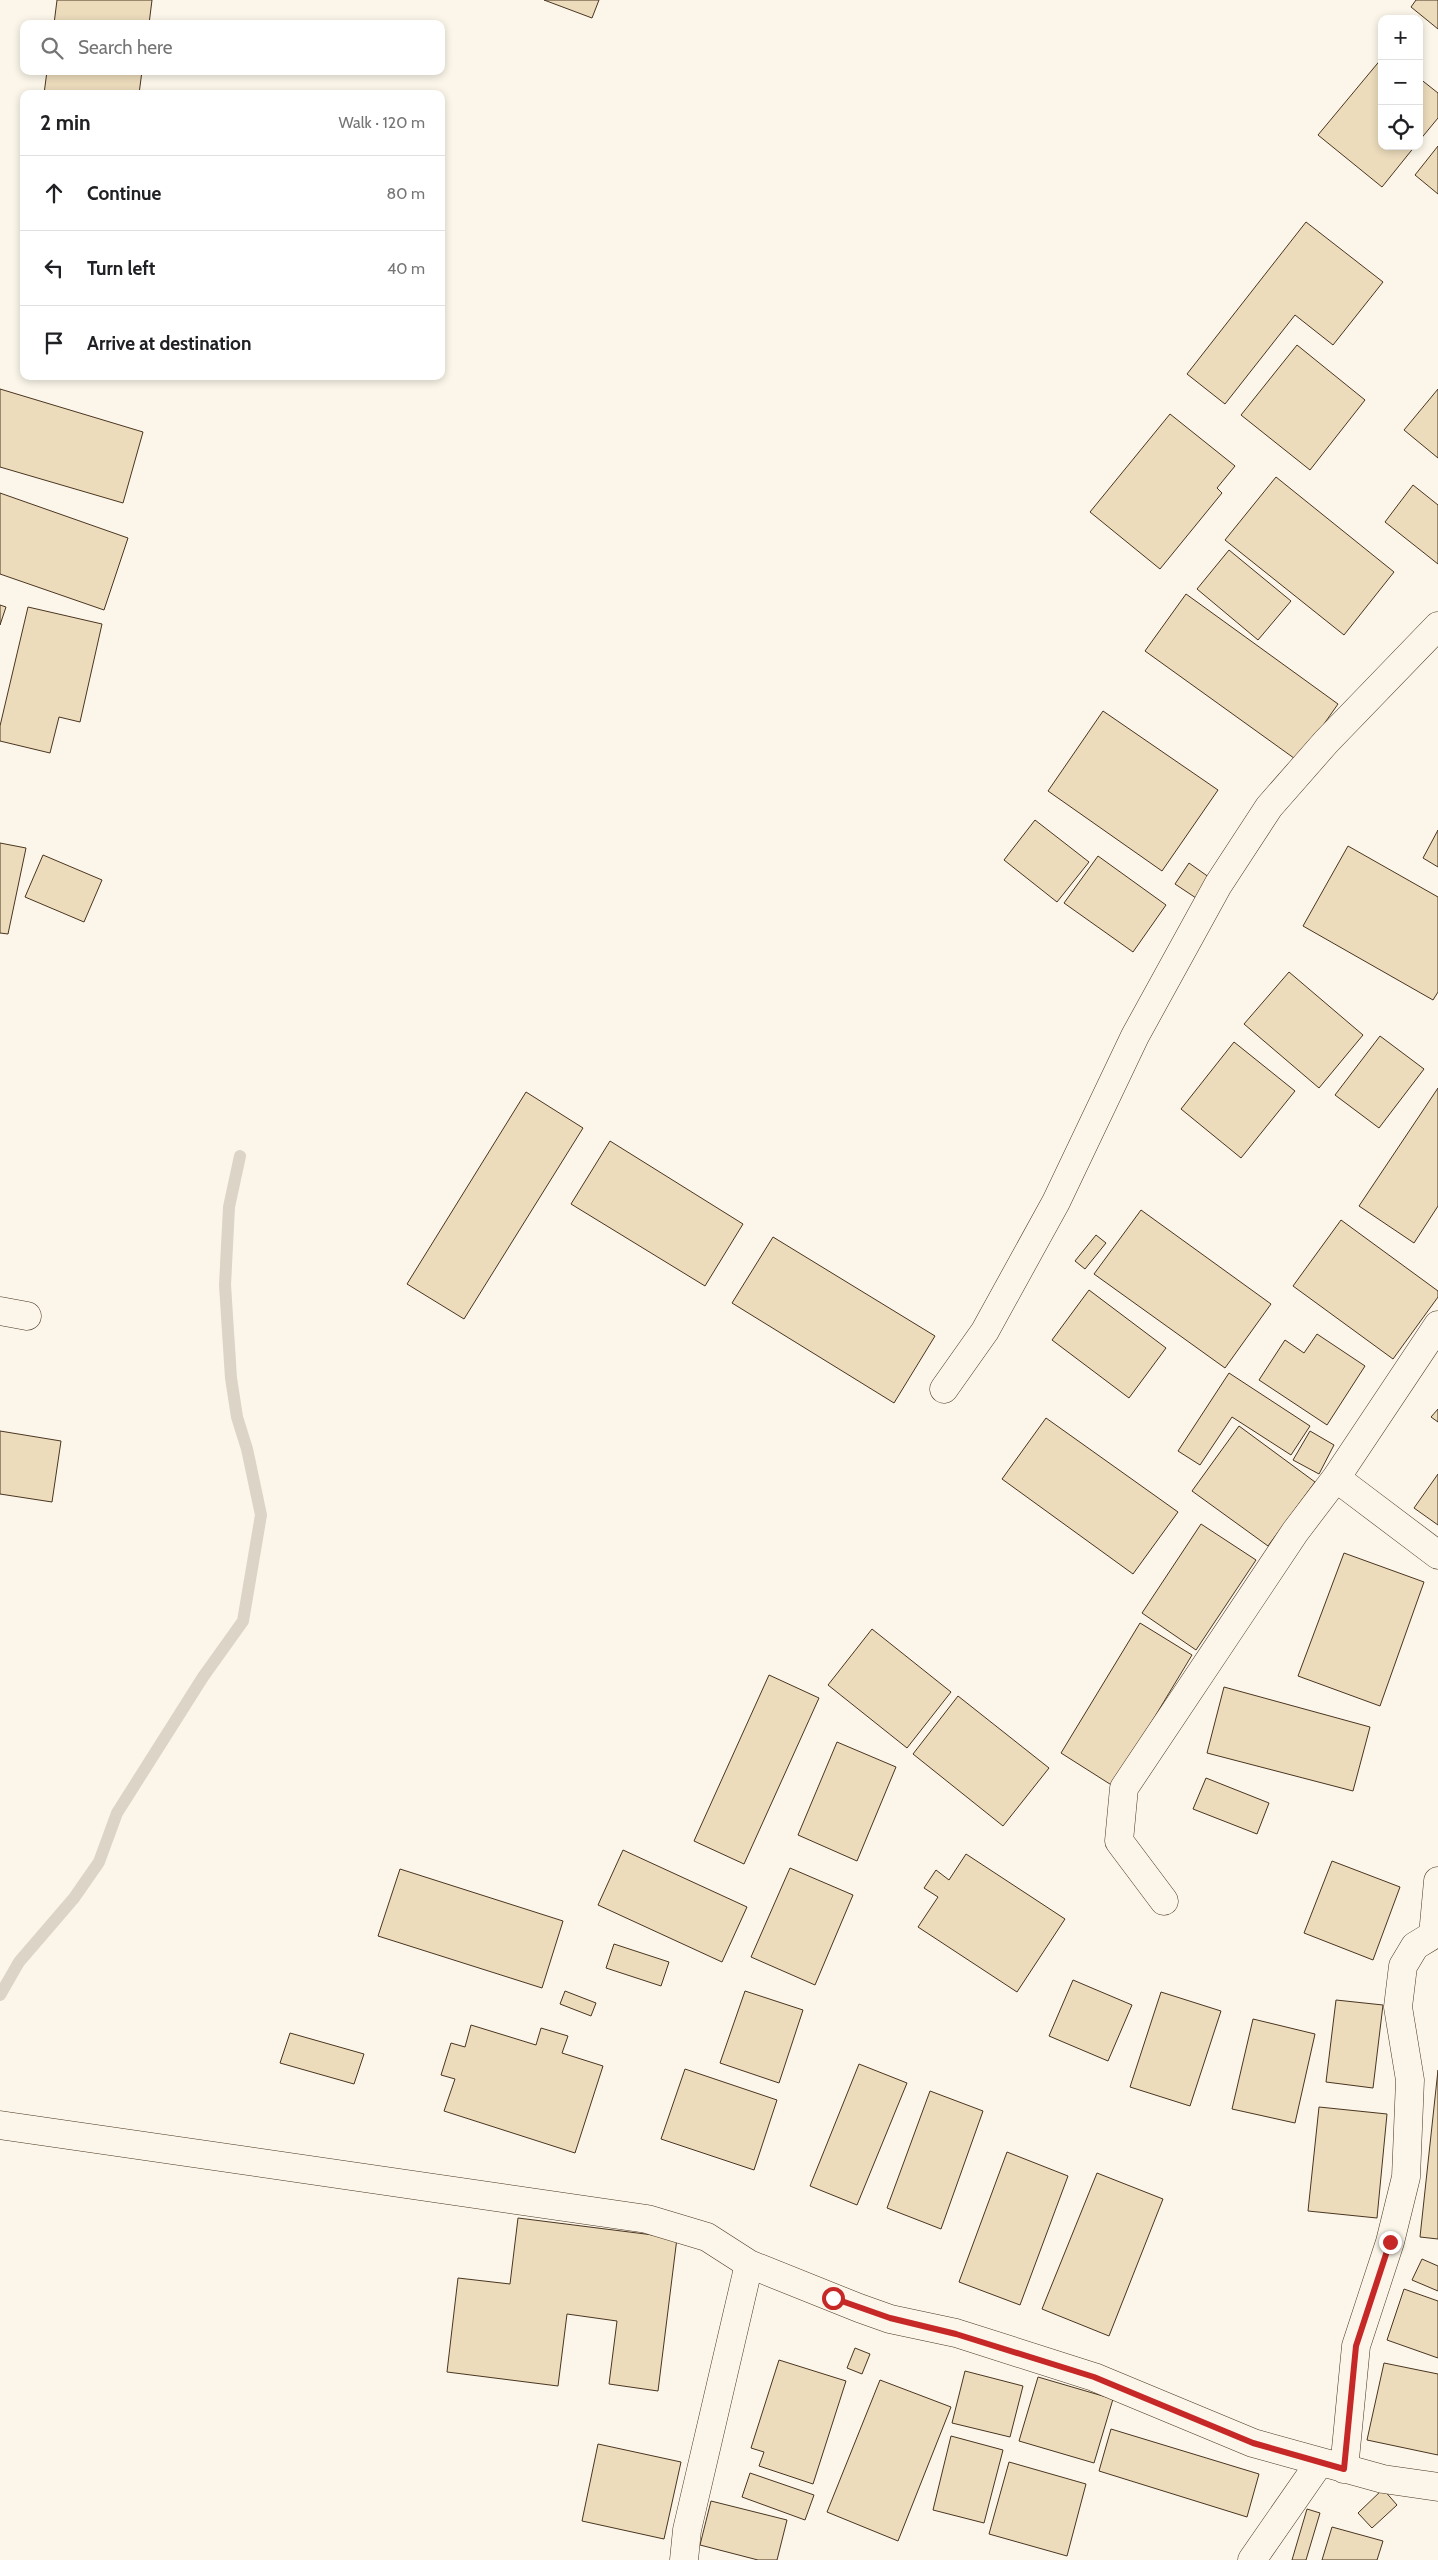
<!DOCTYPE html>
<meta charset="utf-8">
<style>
:root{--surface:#fff;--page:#f6f6f6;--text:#202124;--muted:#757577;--line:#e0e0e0}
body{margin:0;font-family:Cabin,sans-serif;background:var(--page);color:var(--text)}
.controls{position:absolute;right:15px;top:15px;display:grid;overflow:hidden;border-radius:10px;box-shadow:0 2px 8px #0003}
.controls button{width:45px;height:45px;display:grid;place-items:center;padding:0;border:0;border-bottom:1px solid var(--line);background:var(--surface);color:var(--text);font:25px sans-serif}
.stop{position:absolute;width:15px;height:15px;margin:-11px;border:4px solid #c62828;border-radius:50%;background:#fff}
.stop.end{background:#c62828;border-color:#fff;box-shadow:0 1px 5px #0008}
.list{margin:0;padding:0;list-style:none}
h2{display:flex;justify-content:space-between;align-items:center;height:65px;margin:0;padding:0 20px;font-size:21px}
h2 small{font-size:16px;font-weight:400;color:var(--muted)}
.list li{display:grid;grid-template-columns:32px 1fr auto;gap:15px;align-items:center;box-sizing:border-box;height:75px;padding:0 20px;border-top:1px solid var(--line)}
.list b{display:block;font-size:19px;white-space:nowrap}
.list em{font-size:16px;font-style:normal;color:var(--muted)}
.icon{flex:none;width:28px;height:28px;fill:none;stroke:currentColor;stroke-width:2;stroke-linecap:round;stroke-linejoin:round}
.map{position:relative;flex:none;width:1438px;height:2560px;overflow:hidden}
.search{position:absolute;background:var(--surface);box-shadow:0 2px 8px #0003;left:20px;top:20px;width:425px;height:55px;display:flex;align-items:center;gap:12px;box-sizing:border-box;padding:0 18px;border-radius:10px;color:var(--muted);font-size:19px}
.panel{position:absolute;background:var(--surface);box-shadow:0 2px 8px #0003;left:20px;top:90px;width:425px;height:290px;border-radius:10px}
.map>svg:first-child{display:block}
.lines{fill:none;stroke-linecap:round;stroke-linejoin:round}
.stream{stroke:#dcd4c6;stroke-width:12}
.building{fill:#ecdcbc;stroke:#4a3520}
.minor-casing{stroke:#4a3520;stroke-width:29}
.minor{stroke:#fbf6e9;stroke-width:28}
.route{stroke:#c62828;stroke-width:6}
</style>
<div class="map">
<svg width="1438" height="2560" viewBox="0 0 1438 2560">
<rect width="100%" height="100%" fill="#fbf6e9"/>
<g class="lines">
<!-- stream -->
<path class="stream" d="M0 1995 19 1962 74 1898 99 1862 117 1813 203 1677 243 1621 261 1515 247 1449 237 1417 231 1378 225 1285 229 1207 240 1156"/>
</g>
<!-- building -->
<path class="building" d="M57 0H152L149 24H54Z
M544 0H599L592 18Z
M1416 0H1438V29L1411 7Z
M1382 58V146H1415L1382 187 1318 135Z
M47 71H142L139 94H44Z
M1419 78 1438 93V118L1419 141Z
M1438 146V194L1415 175Z
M1306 222 1383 282 1333 345 1295 315 1225 404 1187 374Z
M1297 345 1365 400 1310 470 1241 415Z
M0 389 143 432 123 503 0 467Z
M1438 389V458L1404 430Z
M1170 414 1235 466 1217 488 1222 493 1160 569 1090 512Z
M1276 477 1394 572 1344 635 1225 540Z
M1413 485 1438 505V564L1385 522Z
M0 493 128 538 104 610 0 574Z
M1229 550 1291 601 1258 640 1197 589Z
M1186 594 1338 704 1298 761 1145 651Z
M0 605 6 607 0 625Z
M28 607 102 624 80 722 59 717 50 753 0 741V726Z
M1103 711 1218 790 1162 871 1048 791Z
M1035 820 1089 862 1057 902 1004 860Z
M1438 830V867L1423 858Z
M0 843 26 848 8 934 0 933Z
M1348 846 1438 897V992L1433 1000 1303 926Z
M43 855 102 880 84 922 25 897Z
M1098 856 1166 905 1133 952 1064 903Z
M1189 863 1213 880 1199 900 1175 884Z
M1289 972 1363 1035 1319 1088 1244 1024Z
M1380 1036 1424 1069 1379 1128 1335 1095Z
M1234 1042 1295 1091 1241 1158 1181 1109Z
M1438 1088V1206L1414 1243 1359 1206Z
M526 1092 583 1128 464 1319 407 1284Z
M610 1141 743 1224 705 1286 571 1204Z
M1141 1210 1271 1304 1225 1368 1094 1274Z
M1341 1220 1438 1291V1297L1393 1359 1293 1286Z
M1096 1235 1106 1243 1085 1269 1075 1261Z
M773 1237 935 1336 894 1403 732 1303Z
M1089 1290 1166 1348 1129 1398 1052 1340Z
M1317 1334 1365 1366 1327 1425 1259 1380 1285 1340 1304 1353Z
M1229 1373 1310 1426 1291 1455 1232 1417 1200 1465 1178 1451Z
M1438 1409V1422L1431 1417Z
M1046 1418 1178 1512 1133 1574 1002 1479Z
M1239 1426 1315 1482 1268 1546 1192 1491Z
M0 1431 61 1441 52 1502 0 1494Z
M1310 1431 1334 1445 1319 1474 1293 1460Z
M1438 1474V1525L1414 1508Z
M1201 1524 1256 1560 1196 1650 1142 1613Z
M1344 1553 1424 1582 1380 1706 1298 1676Z
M1140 1623 1192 1655 1113 1786 1061 1753Z
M872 1629 951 1692 907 1748 828 1685Z
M769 1675 819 1698 744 1864 694 1841Z
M1224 1687 1370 1727 1353 1791 1207 1753Z
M958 1696 1049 1768 1003 1826 913 1754Z
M837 1742 896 1767 857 1861 798 1835Z
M1206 1778 1269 1803 1257 1834 1193 1809Z
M623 1850 747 1907 722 1962 598 1905Z
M966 1854 1065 1919 1017 1992 918 1927 938 1897 924 1888 936 1870 949 1880Z
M1332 1861 1400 1887 1373 1960 1304 1933Z
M790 1868 853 1895 815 1985 751 1957Z
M400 1869 563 1921 542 1988 378 1936Z
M614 1944 669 1962 661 1986 606 1968Z
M1073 1980 1132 2005 1108 2061 1049 2036Z
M565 1991 596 2003 591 2016 560 2004Z
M745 1991 803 2010 779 2083 720 2063Z
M1161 1992 1221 2011 1190 2106 1130 2087Z
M1336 2000 1383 2005 1373 2088 1326 2082Z
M1253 2019 1315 2034 1295 2123 1232 2109Z
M471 2025 536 2045 541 2028 568 2036 562 2053 603 2066 575 2153 444 2111 455 2079 441 2075 451 2043 465 2047Z
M290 2033 364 2054 354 2084 280 2063Z
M859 2064 907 2083 857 2205 810 2186Z
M685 2069 777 2100 754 2170 661 2139Z
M1438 2070V2239L1420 2237Z
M930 2091 983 2111 941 2229 887 2208Z
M1319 2107 1387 2114 1377 2218 1308 2211Z
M1007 2152 1068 2176 1020 2305 959 2282Z
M1097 2173 1163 2199 1109 2336 1042 2309Z
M518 2218 677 2238 658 2391 609 2384 617 2321 567 2314 558 2386 447 2372 458 2278 510 2284Z
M1422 2259 1438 2266V2291L1412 2280Z
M1404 2289 1438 2301V2358L1387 2340Z
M855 2348 870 2354 862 2374 847 2368Z
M779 2360 846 2381 813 2484 759 2466 764 2452 751 2448Z
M1384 2363 1438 2374V2455L1367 2440Z
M965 2371 1023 2386 1010 2437 952 2423Z
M1038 2377 1113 2399 1094 2463 1019 2441Z
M880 2380 951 2407 898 2541 827 2512Z
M1111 2429 1259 2474 1247 2517 1099 2471Z
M951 2436 1003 2450 984 2523 933 2510Z
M598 2444 681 2462 664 2539 582 2521Z
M1009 2462 1086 2484 1067 2556 989 2534Z
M750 2473 814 2495 805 2520 742 2497Z
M1383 2489 1397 2505 1372 2528 1358 2513Z
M711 2501 787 2520 777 2560H758L700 2545Z
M1307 2509 1320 2513 1306 2560H1292Z
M1332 2527 1383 2541 1377 2560H1322Z"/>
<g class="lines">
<!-- minor casing -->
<g class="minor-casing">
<path id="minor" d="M0 1311 27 1316
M944 1389 985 1331 1056 1202 1135 1036 1218 885 1269 807 1326 742 1438 626
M1336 1478 1438 1555
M1164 1901 1119 1841 1124 1788 1295 1532 1336 1478 1438 1325
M1433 1935 1438 1881
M0 2125 647 2219 707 2237 749 2264 859 2308 890 2319 956 2333 1094 2377 1253 2443 1383 2479 1438 2487
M1344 2469 1356 2346 1390 2242 1406 2177 1410 2080 1398 2007 1403 1966 1415 1946 1433 1935
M684 2560 687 2530 749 2264
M1252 2560 1320 2462"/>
</g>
<!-- minor -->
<use href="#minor" class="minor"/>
</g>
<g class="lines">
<!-- route -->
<path class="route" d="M833 2298 890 2318 956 2334 1094 2377 1253 2443 1344 2469 1356 2346 1390 2242"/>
</g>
</svg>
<div class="controls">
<button>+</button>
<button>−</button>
<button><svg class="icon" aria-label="locate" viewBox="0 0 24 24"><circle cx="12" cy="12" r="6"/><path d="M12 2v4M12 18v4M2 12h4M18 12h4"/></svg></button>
</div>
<div class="stop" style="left:833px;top:2298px"></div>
<div class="stop end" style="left:1390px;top:2242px"></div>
<div class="search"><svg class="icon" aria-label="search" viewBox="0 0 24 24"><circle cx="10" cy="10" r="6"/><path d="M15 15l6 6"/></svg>Search here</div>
<section class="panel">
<h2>2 min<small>Walk · 120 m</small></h2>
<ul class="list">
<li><svg class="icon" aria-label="ahead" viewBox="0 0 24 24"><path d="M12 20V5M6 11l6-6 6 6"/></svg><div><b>Continue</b></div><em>80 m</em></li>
<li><svg class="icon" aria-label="left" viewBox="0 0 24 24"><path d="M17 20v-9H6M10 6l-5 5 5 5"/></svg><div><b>Turn left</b></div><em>40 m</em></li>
<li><svg class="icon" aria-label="arrive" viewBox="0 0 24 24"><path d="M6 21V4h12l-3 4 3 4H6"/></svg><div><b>Arrive at destination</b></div></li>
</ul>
</section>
</div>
